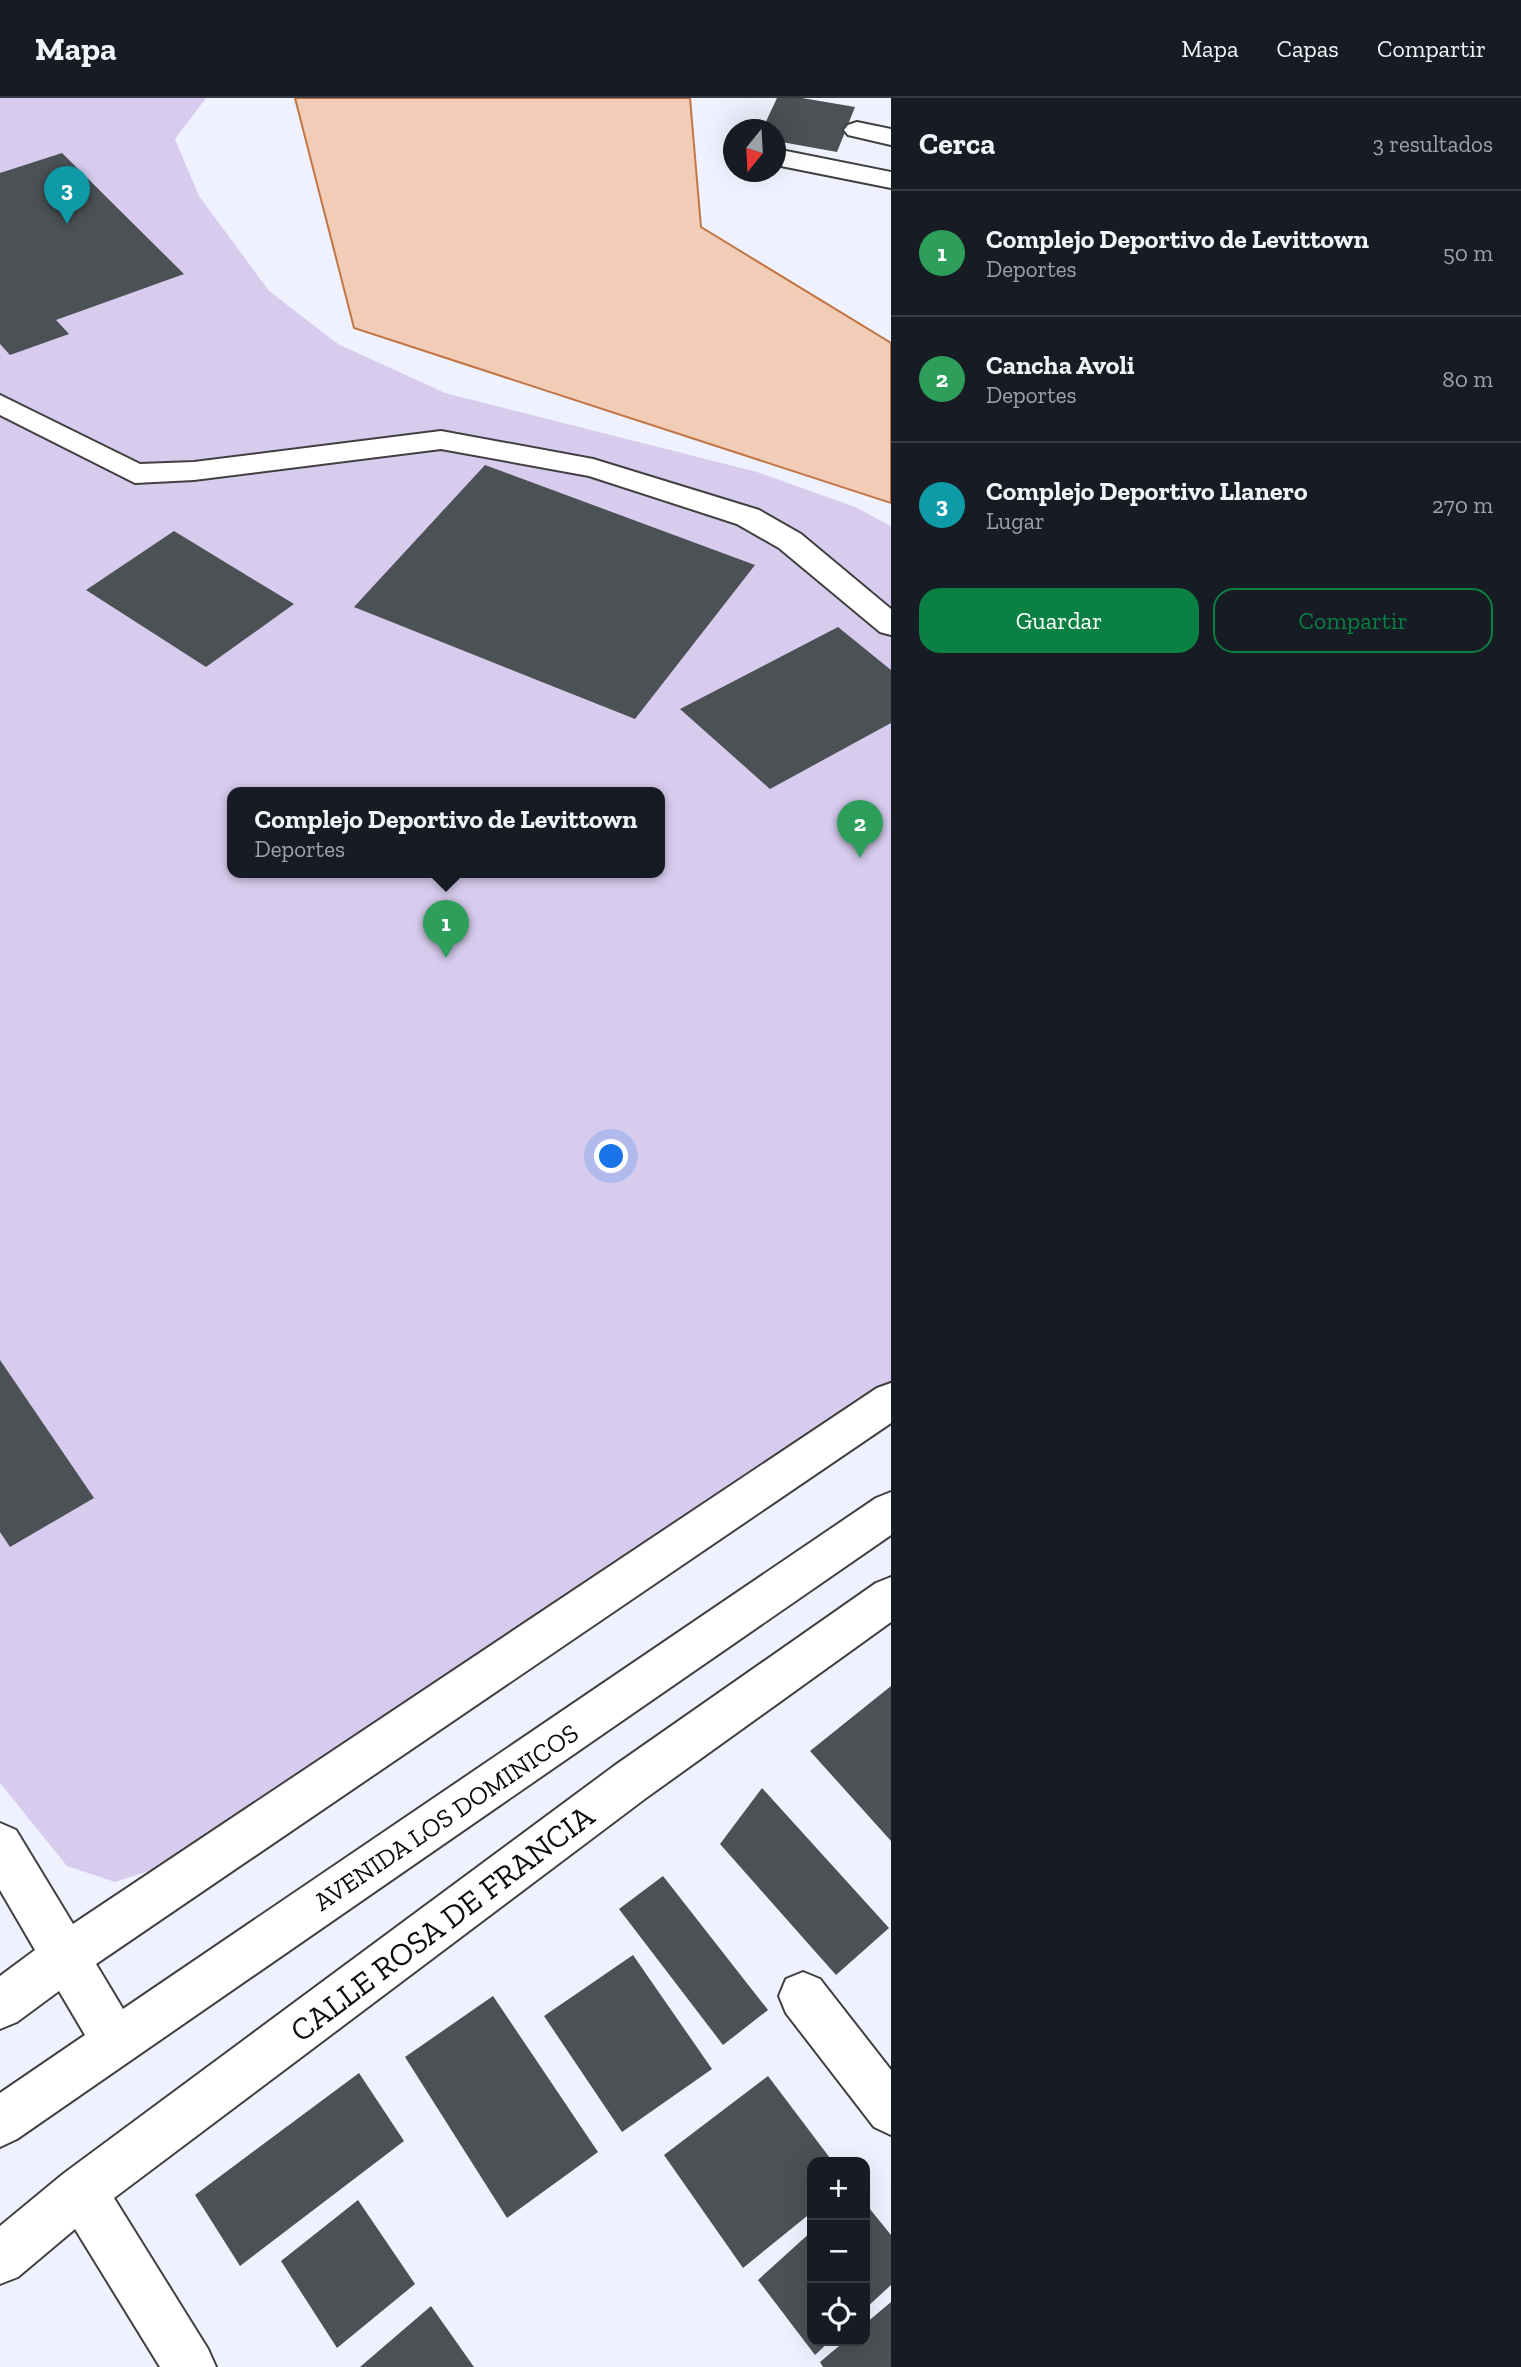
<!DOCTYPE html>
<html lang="es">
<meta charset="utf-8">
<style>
:root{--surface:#171b24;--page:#242831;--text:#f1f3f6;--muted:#9ea1a6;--line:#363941;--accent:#0b8043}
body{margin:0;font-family:"Zilla Slab",serif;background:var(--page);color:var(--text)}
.controls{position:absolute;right:21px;bottom:21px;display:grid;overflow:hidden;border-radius:14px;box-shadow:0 7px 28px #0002}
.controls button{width:63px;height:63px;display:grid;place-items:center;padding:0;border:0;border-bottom:2px solid var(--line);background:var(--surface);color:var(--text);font:35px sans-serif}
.compass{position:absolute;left:723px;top:21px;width:63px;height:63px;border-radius:50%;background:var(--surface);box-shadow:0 7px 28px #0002;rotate:198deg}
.you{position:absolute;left:612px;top:1059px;width:24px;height:24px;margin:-18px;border:5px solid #fff;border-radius:50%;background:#1a73e8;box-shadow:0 0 0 10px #1a73e833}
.badge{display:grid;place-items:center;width:46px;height:46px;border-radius:50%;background:var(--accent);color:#fff;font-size:23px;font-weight:700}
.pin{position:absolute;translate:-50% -58px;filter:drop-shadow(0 2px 4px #0008)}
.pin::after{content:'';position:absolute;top:37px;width:24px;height:21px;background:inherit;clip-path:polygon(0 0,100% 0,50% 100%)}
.popup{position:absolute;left:227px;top:689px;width:438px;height:91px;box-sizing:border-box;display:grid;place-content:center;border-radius:14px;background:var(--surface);filter:drop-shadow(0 2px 5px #0005);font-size:23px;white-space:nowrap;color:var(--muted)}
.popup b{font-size:26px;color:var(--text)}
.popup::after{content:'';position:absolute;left:50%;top:100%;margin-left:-14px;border:14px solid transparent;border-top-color:var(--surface)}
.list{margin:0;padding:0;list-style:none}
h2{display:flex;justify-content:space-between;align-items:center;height:91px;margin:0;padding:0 28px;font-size:30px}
h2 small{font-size:23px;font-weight:400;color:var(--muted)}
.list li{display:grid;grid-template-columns:46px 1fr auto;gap:21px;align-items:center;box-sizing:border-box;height:126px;padding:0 28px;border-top:2px solid var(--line)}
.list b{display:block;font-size:26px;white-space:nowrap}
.list p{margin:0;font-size:23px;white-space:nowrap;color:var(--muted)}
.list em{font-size:23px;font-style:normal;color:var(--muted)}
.actions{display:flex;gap:14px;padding:21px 28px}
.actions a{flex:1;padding:16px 0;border:2px solid var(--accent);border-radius:21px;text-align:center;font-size:24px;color:var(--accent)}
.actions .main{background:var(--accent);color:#fff}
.icon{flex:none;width:38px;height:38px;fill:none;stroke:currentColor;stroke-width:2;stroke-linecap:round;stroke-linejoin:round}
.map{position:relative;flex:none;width:891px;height:2269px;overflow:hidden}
header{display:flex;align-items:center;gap:42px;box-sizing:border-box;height:98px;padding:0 35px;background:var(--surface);border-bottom:2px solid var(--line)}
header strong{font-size:33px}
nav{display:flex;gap:38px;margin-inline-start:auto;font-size:24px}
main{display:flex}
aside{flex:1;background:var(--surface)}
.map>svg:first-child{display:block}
.pitch{fill:#d7ccee;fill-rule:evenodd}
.water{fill:#f1ccb7;stroke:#c27544;stroke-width:2}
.building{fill:#4b5155}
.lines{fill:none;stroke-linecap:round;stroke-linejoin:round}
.minor-casing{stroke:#404040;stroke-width:4}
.minor{fill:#fff;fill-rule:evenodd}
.labels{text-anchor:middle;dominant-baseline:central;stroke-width:7;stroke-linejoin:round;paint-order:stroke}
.street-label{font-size:26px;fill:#0d0d0d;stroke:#fff}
.near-street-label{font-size:32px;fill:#0d0d0d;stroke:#fff}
</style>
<header>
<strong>Mapa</strong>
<nav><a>Mapa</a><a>Capas</a><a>Compartir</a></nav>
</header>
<main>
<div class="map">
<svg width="891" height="2269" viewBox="0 0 891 2269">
<rect width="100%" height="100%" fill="#eff2fe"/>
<!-- pitch -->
<path class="pitch" d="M0 0H206L175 41 199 98 269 193 338 246 445 295 757 374 855 409 891 428V1292L198 1757 115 1784 67 1768 0 1685ZM232 694H660V774H232Z"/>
<!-- water -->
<path class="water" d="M295 0H690L701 129 891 245V405L354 230Z"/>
<!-- building -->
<path class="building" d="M777 0H802L855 9 837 54 776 43V32H762Z
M62 55 184 176 56 222 69 236 10 257 0 246V75Z
M485 367 755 467 635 621 354 509Z
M174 433 294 506 206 569 86 492Z
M838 529 891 572V625L770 691 680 611Z
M0 1262 94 1400 10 1449 0 1434Z
M891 1588V1743L810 1653Z
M762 1690 889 1830 836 1877 720 1746Z
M663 1778 768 1912 723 1947 619 1811Z
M633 1857 712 1971 622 2034 544 1918Z
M493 1898 598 2054 507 2120 405 1959Z
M359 1975 404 2043 240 2168 195 2097Z
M768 1978 833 2064H812V2114L743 2170 664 2057Z
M358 2102 415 2186 337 2250 281 2163Z
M865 2105 891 2137V2187L865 2211Z
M812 2133V2243H830L815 2257 758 2182Z
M891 2204V2269H823L820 2264 845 2243H865V2226Z
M431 2208 474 2269H360Z"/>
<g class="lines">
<!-- minor casing -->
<g class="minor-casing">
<path id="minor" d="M857 24 891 31V47L848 37 844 32 848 27Z
M776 51 891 74V90L776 67Z
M0 297 140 366 194 364 441 333 593 361 759 412 801 436 891 511V537L880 534 779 450 737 426 589 378 441 351 194 382 135 385 0 317Z
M891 1285V1325L96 1866 123 1911 876 1400 891 1394V1437L17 2041 0 2049V1995L85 1937 59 1893 17 1924 0 1931V1878L35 1852 0 1792V1725L16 1732 73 1826 877 1290Z
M891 1479V1524L646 1700 114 2100 208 2251 216 2269H160L75 2131 18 2179 0 2186V2128L63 2076 614 1668 876 1485Z
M803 1874 820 1881 891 1972V2037L874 2029 786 1915 779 1898 786 1881Z"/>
</g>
<!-- minor -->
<use href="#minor" class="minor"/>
</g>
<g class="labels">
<!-- street labels -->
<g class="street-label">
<text transform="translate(446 1719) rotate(-34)">AVENIDA LOS DOMINICOS</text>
</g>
<!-- near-street labels -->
<g class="near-street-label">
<text transform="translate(442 1825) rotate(-37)">CALLE ROSA DE FRANCIA</text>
</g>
</g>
</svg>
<div class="controls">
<button>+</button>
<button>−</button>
<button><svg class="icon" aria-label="locate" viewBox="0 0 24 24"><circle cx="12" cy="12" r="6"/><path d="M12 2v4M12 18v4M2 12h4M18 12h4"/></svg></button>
</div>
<svg class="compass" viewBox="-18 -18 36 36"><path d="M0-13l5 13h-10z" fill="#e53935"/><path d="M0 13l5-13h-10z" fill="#9ea1a6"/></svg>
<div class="you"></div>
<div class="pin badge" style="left:446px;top:860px;background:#2e9e5b">1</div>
<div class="popup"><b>Complejo Deportivo de Levittown</b>Deportes</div>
<div class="pin badge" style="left:860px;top:760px;background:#2e9e5b">2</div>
<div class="pin badge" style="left:67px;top:126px;background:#0f9aa8">3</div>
</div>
<aside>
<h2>Cerca<small>3 resultados</small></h2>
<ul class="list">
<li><span class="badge" style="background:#2e9e5b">1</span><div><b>Complejo Deportivo de Levittown</b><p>Deportes</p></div><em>50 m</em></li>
<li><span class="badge" style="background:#2e9e5b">2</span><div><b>Cancha Avoli</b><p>Deportes</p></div><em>80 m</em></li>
<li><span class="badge" style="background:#0f9aa8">3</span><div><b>Complejo Deportivo Llanero</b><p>Lugar</p></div><em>270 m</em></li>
</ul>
<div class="actions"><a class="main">Guardar</a><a>Compartir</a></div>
</aside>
</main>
